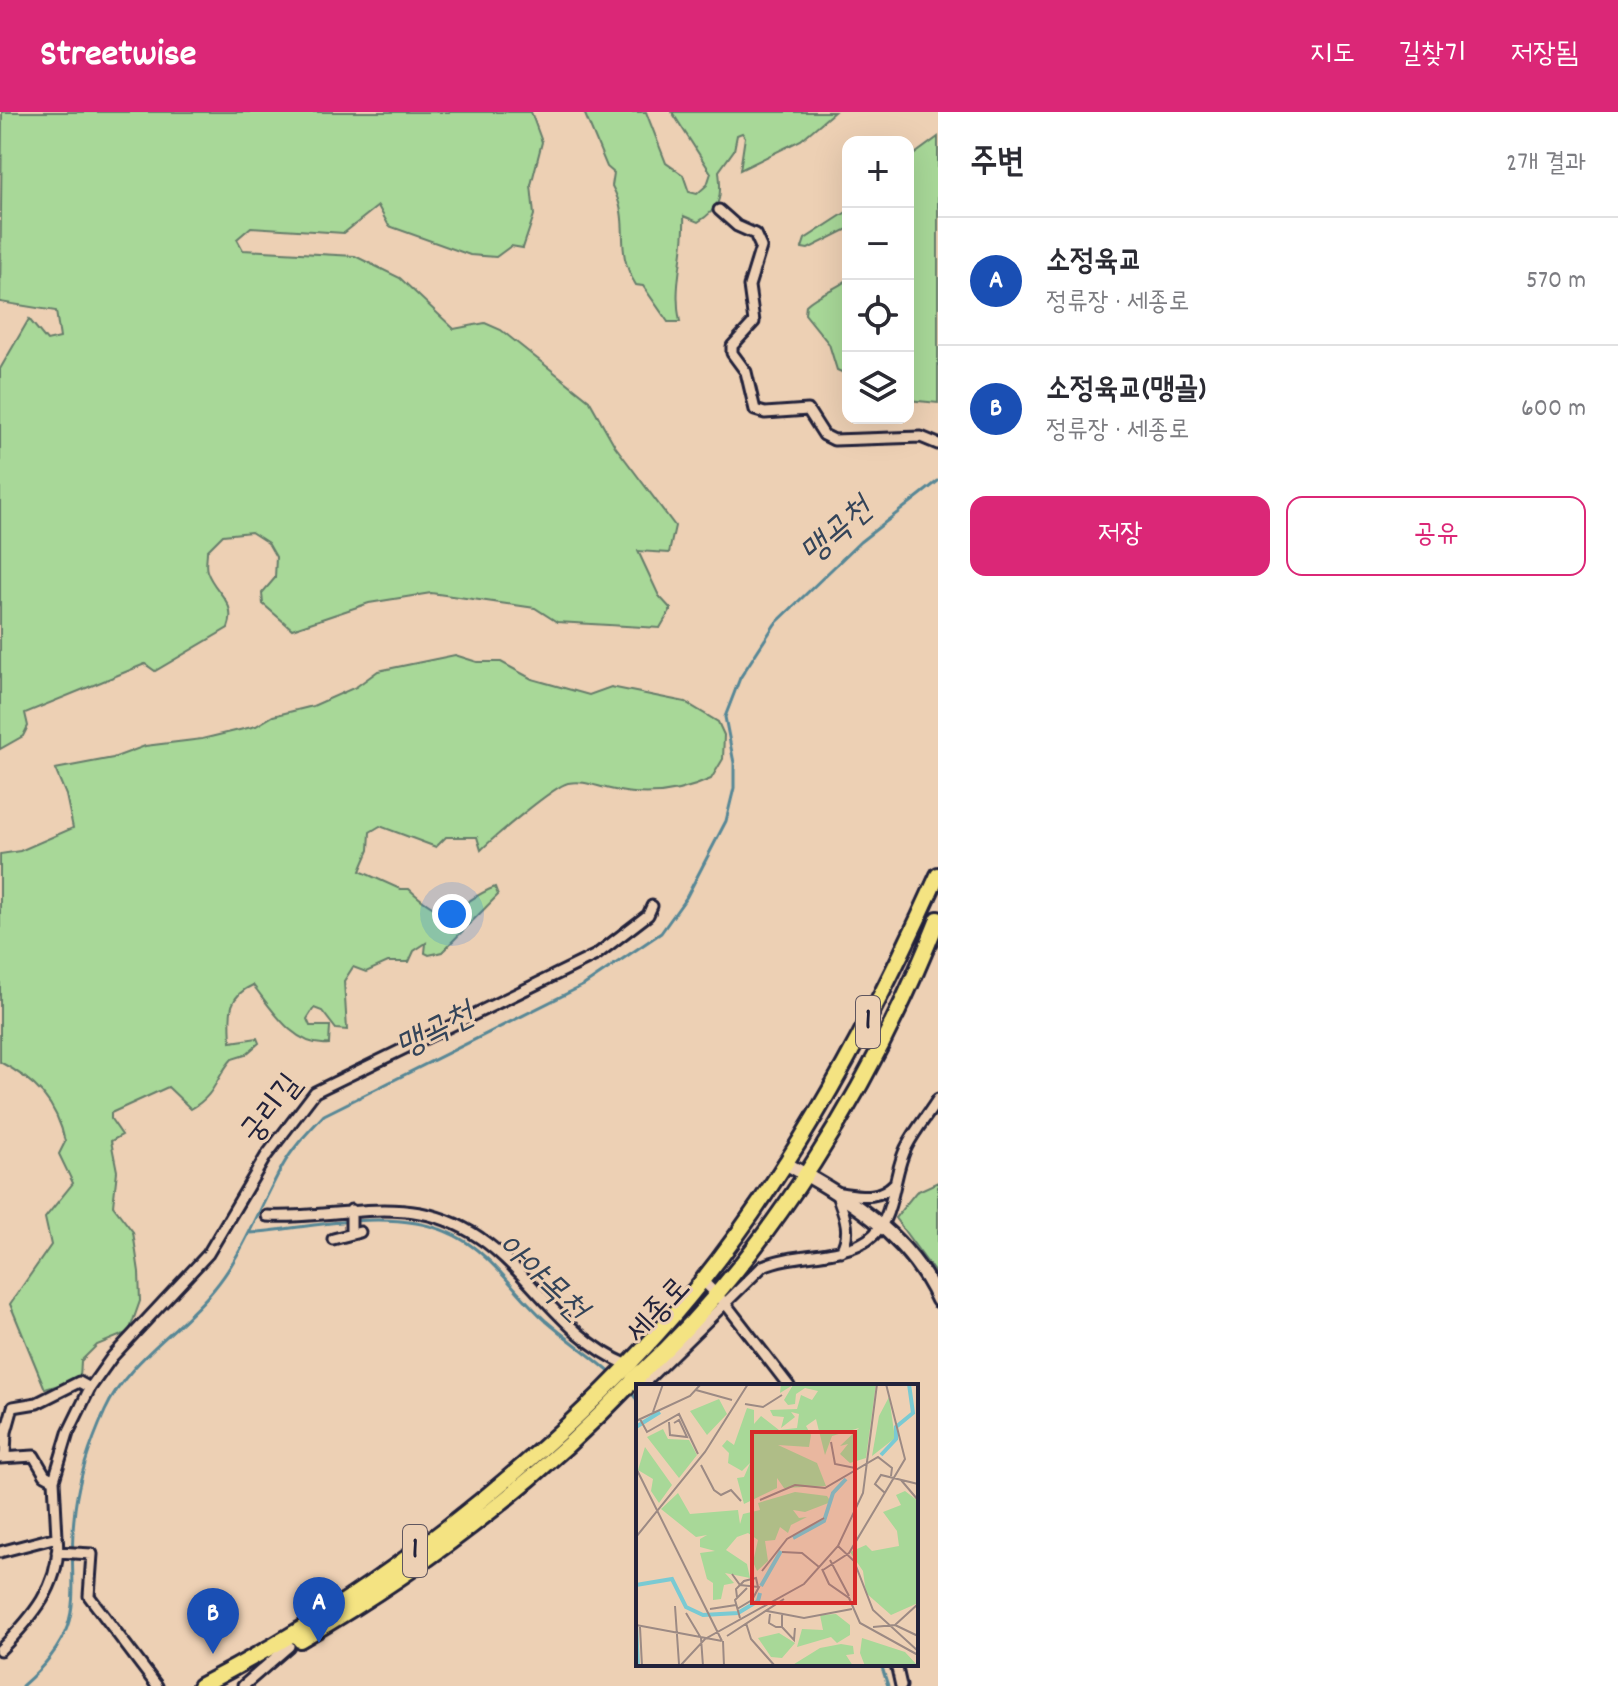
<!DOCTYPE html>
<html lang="ko">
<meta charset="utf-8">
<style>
:root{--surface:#fff;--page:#f7f7f7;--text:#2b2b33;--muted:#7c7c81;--line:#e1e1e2;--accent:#db2777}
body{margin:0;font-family:Dekko,"Poor Story",sans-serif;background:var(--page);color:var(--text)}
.controls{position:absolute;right:24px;top:24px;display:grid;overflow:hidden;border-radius:16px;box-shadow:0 8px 32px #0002}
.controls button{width:72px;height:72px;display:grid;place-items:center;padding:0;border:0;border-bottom:2px solid var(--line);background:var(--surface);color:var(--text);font:40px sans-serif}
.you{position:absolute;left:452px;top:802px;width:28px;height:28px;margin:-20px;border:6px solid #fff;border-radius:50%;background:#1a73e8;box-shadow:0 0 0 12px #1a73e833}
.badge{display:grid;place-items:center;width:52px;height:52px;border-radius:50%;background:var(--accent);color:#fff;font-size:26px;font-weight:700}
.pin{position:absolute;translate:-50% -66px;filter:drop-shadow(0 2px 4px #0008)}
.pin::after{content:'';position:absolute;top:42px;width:28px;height:24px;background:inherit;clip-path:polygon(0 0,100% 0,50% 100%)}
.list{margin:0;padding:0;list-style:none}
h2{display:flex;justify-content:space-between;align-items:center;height:104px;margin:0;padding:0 32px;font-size:34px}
h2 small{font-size:26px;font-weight:400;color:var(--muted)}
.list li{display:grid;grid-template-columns:52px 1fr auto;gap:24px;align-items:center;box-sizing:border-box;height:128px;padding:0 32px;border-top:2px solid var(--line)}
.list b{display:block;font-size:30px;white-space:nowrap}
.list p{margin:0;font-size:26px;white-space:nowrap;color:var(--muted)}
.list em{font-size:26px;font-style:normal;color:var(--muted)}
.actions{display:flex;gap:16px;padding:24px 32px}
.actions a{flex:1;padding:18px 0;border:2px solid var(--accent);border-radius:16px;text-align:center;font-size:28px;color:var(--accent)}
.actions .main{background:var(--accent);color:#fff}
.icon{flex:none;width:44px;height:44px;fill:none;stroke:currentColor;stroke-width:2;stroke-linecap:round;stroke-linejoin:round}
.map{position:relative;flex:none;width:938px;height:1574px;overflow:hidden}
header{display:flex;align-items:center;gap:48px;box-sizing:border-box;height:112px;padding:0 40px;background:var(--accent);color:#fff}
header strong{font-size:38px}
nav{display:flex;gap:44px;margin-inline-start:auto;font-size:28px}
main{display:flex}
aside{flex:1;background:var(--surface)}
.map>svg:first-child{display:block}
.green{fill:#a8d898;stroke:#657d6a;stroke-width:2}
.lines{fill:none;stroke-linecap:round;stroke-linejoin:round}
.stream{stroke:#578796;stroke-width:3}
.street-casing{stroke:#22223b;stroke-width:15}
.secondary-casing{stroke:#22223b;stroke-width:18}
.primary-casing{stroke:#22223b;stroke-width:20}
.highway-casing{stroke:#22223b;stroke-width:22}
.street{stroke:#edd0b4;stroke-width:9}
.secondary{stroke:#edd0b4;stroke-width:12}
.primary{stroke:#f4e382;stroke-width:14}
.highway{stroke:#f4e382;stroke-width:16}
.labels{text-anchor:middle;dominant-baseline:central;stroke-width:6;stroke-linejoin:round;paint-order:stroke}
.shield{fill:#edd0b4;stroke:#5f565f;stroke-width:2}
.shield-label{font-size:30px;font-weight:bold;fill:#22223b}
.street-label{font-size:32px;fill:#22223b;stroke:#edd0b4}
.water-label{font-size:34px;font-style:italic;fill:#344459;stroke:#edd0b4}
.inset-river{fill:none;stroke:#7acad3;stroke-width:4}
.inset-road{fill:none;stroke:#9c8a84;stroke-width:2}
.view{fill:#d62828;fill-opacity:0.15;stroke:#d62828;stroke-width:4}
.inset-edge{fill:none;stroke:#22223b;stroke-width:4}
</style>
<header>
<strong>Streetwise</strong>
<nav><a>지도</a><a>길찾기</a><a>저장됨</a></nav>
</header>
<main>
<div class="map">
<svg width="938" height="1574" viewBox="0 0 938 1574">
<rect width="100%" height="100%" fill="#edd0b4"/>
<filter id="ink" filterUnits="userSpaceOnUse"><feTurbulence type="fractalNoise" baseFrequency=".0125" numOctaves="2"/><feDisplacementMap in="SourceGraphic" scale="16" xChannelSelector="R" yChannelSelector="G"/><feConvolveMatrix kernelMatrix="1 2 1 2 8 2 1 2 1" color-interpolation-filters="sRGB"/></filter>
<g filter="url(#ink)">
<!-- green -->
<path class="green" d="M2 0H531L542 30 531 73 534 103 523 136 511 134 496 145 470 143 389 114 378 94 344 121 251 115 237 127 243 138 355 144 400 166 454 217 485 211 501 218 589 288 615 334 675 414 669 441 638 439 659 484 671 497 660 516 557 510 535 496 431 481 369 491 292 517 263 492 262 481 275 466 276 445 268 431 251 420 223 423 207 439C207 445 205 454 207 459 214 481 238 489 228 516L155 559 145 552 25 601 28 614 23 624 0 637V257L29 207 47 229 60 226 56 199 0 190Z
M584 0H646L666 51 683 63 689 80 697 82 707 73 711 61 672 0H834L801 28 740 58 745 25 742 21 737 23 734 38 719 59C722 85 721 96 698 110L684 104C686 140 672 173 680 210H668L643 174 636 173C612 135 633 113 612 74L614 61 607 55Z
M938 25V291L908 288V47Z
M848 99V117L808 137 802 136 805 127Z
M848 167V263L837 258 829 232 805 202 806 193C820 180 834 179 848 167Z
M455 543 477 550H501L532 567 589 583 611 575 685 590 718 610 724 623 723 647 711 667C678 682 646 686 610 677 595 674 584 668 568 671 554 674 493 726 481 738L477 725H446L436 735 380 714 370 720 369 738 360 759 400 777H409C454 819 452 792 495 775L498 783 442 840 429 843 425 841 426 831 414 839 409 850H388L366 860 353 855 344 869 347 918 336 917 322 899 314 896 307 907 310 914H330L329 932C294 936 271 896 253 873 226 885 230 903 231 930L257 926 259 931 245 943 232 947C215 966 217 982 191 997L168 975 111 1001V1007L122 1023 111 1029 117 1059 113 1094 133 1120 139 1160 140 1189 129 1220 97 1233 81 1249 80 1267 45 1277 10 1192 51 1133 45 1106 73 1071 59 1042 65 1030C57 990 35 968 0 950V742L20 739 73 716 66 683 55 657 113 646 145 634 202 627 256 614 273 604 313 594 356 575 378 559Z
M938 1070V1165L895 1106 916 1080Z"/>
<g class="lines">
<!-- stream -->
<path class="stream" d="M250 1121C304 1116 362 1102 416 1111 484 1123 502 1169 546 1209 568 1228 592 1244 613 1263
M630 1279 638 1289
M881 1552 888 1574
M22 1574C96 1510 64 1478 75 1397 79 1365 92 1328 105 1299 128 1248 180 1219 214 1177 244 1141 259 1096 282 1055 293 1035 308 1020 324 1003L584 873 661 821 686 786 726 709 734 676V651L725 605 740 566 775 512 860 430 938 369"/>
<!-- street casing -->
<g class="street-casing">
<path id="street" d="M719 98 737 114 755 122 761 135 749 174 754 210 732 234V241L746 260 755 298 765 301 808 298 824 323 834 328 921 325 938 332
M836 1080C843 1100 853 1119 841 1139
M840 1081C862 1084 879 1088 895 1071
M351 1098V1121
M267 1104C318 1107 368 1092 420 1101 518 1119 541 1216 628 1253
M333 1127 360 1120
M702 1168 725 1191 789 1274
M646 1269 763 1154C794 1141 829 1146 860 1132 898 1115 890 1065 907 1034 915 1018 928 1003 938 987
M90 1276 112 1245 208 1142 266 1044 315 980 596 843 648 803 652 794
M5 1343 6 1320 13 1295 37 1291 79 1270 90 1276 68 1321 54 1368
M0 1346 34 1344 45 1363 54 1368 57 1425
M0 1440 57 1425C63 1472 30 1508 0 1538
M57 1440 92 1442 89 1484 157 1574
M896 1552 901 1574
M243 1574 289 1534"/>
</g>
<!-- secondary casing -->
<g class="secondary-casing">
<path id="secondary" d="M785 1051C846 1085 908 1121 938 1188"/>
</g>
<!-- primary casing -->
<g class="primary-casing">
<path id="primary" d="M641 1261C769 1143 875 968 938 807
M300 1528C422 1458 537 1370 634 1268
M200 1574C367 1488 533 1360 658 1221 777 1089 866 923 938 763"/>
</g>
<!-- highway casing -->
<g class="highway-casing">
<path id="highway" d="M634 1268 641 1261"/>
</g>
<!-- street -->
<use href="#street" class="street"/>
<!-- secondary -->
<use href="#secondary" class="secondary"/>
<!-- primary -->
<use href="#primary" class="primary"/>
<!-- highway -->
<use href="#highway" class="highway"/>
</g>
</g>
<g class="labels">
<!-- shield labels -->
<g class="shield">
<rect x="856" y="884" width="24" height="52" rx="6"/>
<rect x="403" y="1413" width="24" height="52" rx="6"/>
</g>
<g class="shield-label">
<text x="868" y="910">1</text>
<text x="415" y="1439">1</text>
</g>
<!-- street labels -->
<g class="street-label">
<text transform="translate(273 998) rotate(-52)">궁리길</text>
<text transform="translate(660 1200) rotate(-47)">세종로</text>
</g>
<!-- water labels -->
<g class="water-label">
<text transform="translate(838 421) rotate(-41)">맹곡천</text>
<text transform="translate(436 921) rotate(-27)">맹곡천</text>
<text transform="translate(540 1168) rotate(43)">아야목천</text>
</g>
</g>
<!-- overview -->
<g transform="translate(636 1272)">
<rect width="282" height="282" fill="#edd0b4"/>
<path d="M145 0H240L230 74 214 79 204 70 212 60 204 62 223 44 196 52 189 71 180 35 170 42 175 51 173 63 142 61 181 79 190 102 148 104 141 94V104L108 120 101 94 108 93 114 79 106 87 92 79 93 69 86 62 91 56 98 61 111 24 118 26V40L125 32 143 46 161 44 163 30 155 28 159 33 145 44 148 33 137 32 134 26 161 25 165 11 176 16 182 7 169 4 160 10 159 20 152 21 148 16 157 1 144 9ZM253 13 259 54 236 72 243 32ZM83 15 91 30 71 51 54 27ZM27 45 32 55 53 56 61 71 43 94 11 53ZM9 63 36 101 23 119 15 107 17 95 2 86ZM269 107 282 117V219L255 231 230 209 227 187 214 168 230 161 236 167 263 162 261 147 247 128 265 121 260 111ZM159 108 191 112 195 118 169 128 157 126 163 134 171 133 155 141 152 149 144 143 139 156 129 157 132 177 121 187 117 178 122 156 112 149 101 153 90 166 111 180 114 194 89 189 98 199 88 201 85 215 77 216V199L71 195 64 169 79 167 64 163V155L71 151 60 153 25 125 42 109 54 130 102 126 104 140 107 130 124 126 122 119ZM200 230 214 241V251L201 259 195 253 161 263 166 245 187 246 184 231ZM143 249 159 259 146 274 135 273 122 254ZM226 254 269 268 282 282H229L224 269ZM205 260 217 262 218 270 210 271 217 282H155L184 264Z" fill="#a8d898"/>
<path class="inset-river" d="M0 43 24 28M245 71 260 55V43L277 29 273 0M157 154 188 137 197 109 210 95M0 201 36 195 50 223 67 231 102 229 122 217 124 209M125 202 145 167M0 240 2 282"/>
<path class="inset-road" d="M60 6 96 16M109 20 127 23 146 11M17 28 27 0M4 35 11 48 43 30 62 70M0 37 54 12 65 0M33 38 34 51 51 53 43 36 38 39M195 58 199 80 219 84M65 81 78 106 85 111 95 106 105 117M0 84 86 257M265 96 282 116M249 109 239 100 245 91 282 100M124 116 159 101 189 104 242 73 256 84 255 92M0 153 69 68 112 0M202 162 218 177 237 226 282 267M146 168 166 169 183 183M194 176 213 212M186 185 193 200 213 214 224 239 282 271M187 186 213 169 269 75 250 0M126 187 151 155 188 134M96 190 104 201 123 203 116 216 101 225M101 213 100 205 108 197 120 194 122 203M39 222 43 280M74 225 100 221M131 227 168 234 216 225M50 229 65 254 67 282M134 230 133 239 140 243H146V231M104 234 99 216 111 204M110 239 115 255 139 282M0 241 86 257M259 241 282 252M4 243 6 282M146 243 158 256 159 244M237 243 259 241 282 220M91 252 148 215M87 257 88 282M44 282 69 255 168 200 202 162 227 109 241 0"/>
<path class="view" d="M116 48H219V219H116Z"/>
<rect width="282" height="282" class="inset-edge"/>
</g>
</svg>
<div class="controls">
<button>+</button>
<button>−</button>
<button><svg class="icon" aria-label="locate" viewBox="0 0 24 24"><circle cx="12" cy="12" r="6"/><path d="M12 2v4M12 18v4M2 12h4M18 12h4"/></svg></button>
<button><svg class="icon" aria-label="layers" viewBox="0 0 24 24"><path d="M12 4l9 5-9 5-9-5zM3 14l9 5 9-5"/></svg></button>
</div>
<div class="you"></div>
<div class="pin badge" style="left:319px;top:1531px;background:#1a4fb4">A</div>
<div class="pin badge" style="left:213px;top:1542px;background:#1a4fb4">B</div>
</div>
<aside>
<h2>주변<small>2개 결과</small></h2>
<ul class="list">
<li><span class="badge" style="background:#1a4fb4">A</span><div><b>소정육교</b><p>정류장 · 세종로</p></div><em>570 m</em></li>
<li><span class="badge" style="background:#1a4fb4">B</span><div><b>소정육교(맹골)</b><p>정류장 · 세종로</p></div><em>600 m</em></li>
</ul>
<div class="actions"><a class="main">저장</a><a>공유</a></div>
</aside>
</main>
